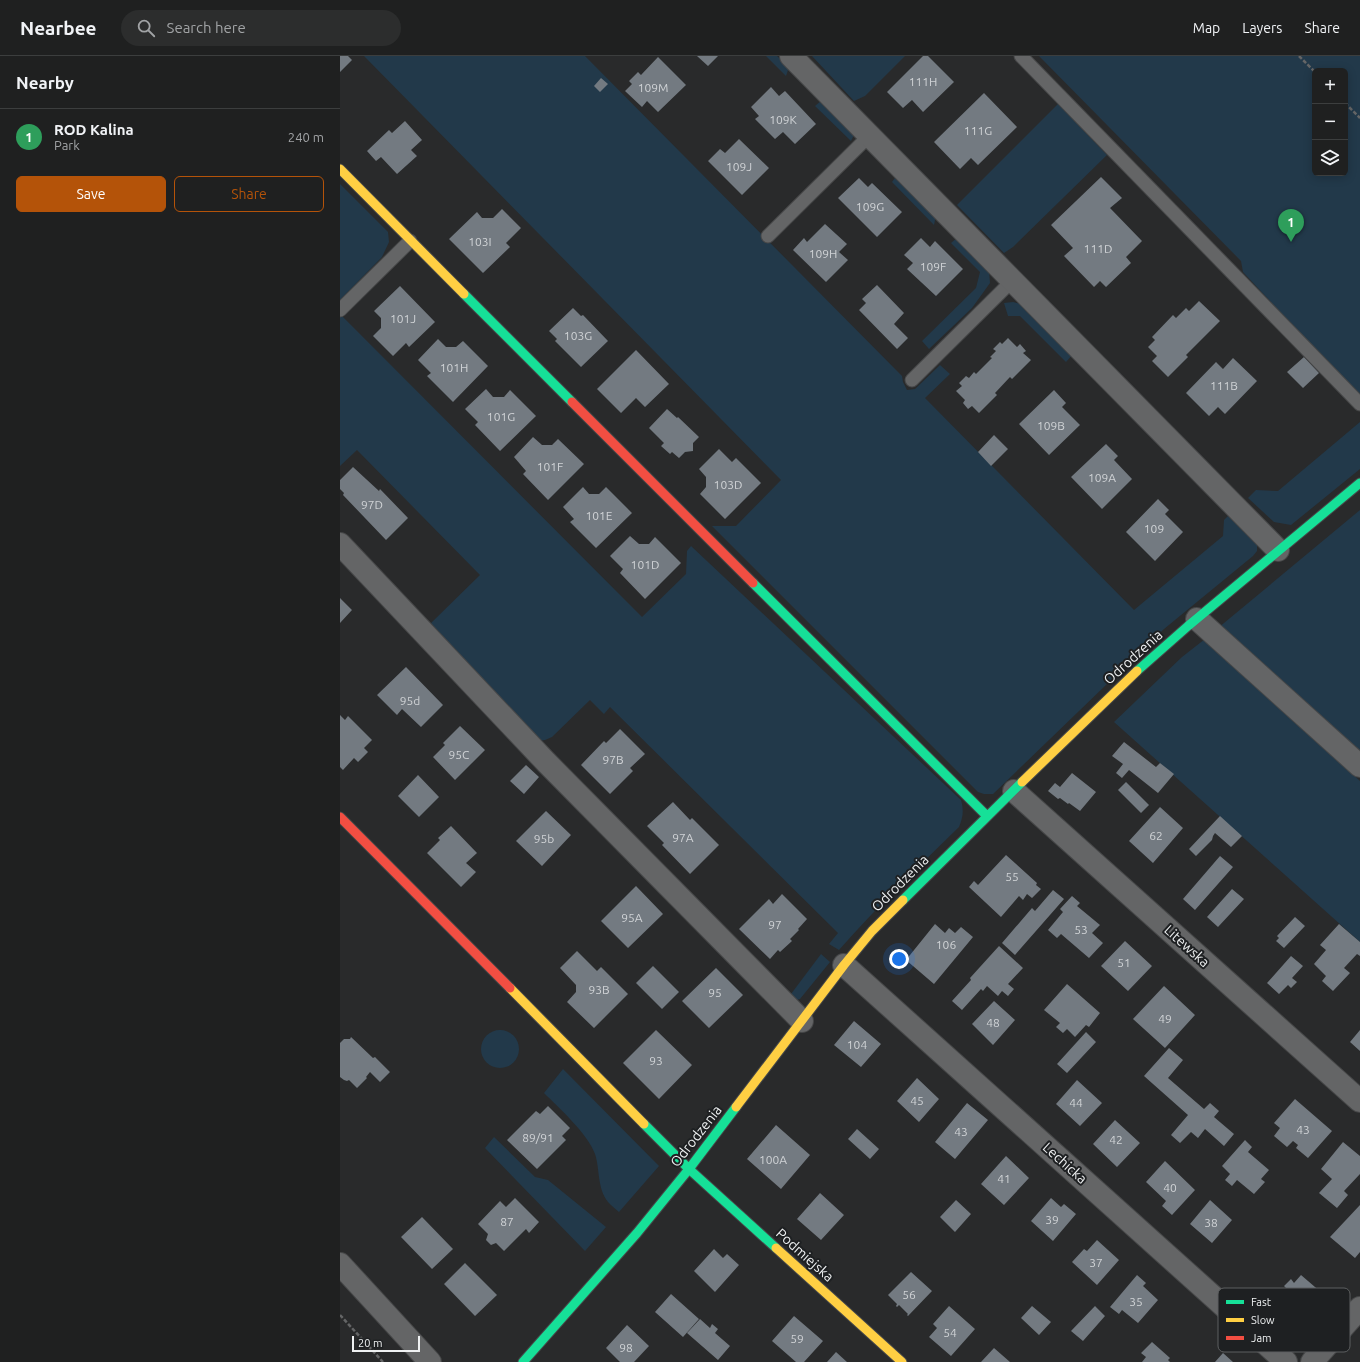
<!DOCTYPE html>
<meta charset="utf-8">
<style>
:root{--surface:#1f2020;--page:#2c2d2d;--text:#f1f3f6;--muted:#a1a3a5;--line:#3c3e3e;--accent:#b45309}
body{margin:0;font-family:Ubuntu,sans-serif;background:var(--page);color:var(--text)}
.controls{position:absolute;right:12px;top:12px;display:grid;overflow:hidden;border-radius:6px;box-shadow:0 2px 10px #0003}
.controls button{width:36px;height:36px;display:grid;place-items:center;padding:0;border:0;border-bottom:1px solid var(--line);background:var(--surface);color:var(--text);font:20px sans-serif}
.scale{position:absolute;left:12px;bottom:10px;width:68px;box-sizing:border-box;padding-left:4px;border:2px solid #eff1f2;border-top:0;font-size:11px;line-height:14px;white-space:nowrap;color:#eff1f2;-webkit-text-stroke:3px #1e2022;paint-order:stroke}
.you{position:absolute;left:559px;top:903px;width:14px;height:14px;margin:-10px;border:3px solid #fff;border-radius:50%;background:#1a73e8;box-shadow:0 0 0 6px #1a73e833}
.badge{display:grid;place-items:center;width:26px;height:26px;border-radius:50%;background:var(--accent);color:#fff;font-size:13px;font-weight:700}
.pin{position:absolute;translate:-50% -33px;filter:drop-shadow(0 1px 2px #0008)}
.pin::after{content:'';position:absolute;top:21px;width:14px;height:12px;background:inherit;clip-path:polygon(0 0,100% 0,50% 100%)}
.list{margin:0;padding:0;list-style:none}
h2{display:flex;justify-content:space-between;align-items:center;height:52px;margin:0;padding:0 16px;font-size:17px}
h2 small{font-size:13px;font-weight:400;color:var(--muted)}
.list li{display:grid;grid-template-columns:26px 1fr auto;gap:12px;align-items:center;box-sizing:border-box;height:56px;padding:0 16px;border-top:1px solid var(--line)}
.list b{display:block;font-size:15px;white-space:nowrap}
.list p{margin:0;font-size:13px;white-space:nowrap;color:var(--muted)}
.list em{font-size:13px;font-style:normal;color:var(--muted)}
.actions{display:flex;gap:8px;padding:12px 16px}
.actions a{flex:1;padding:9px 0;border:1px solid var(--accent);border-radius:6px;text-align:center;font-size:14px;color:var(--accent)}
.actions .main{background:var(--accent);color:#fff}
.icon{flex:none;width:22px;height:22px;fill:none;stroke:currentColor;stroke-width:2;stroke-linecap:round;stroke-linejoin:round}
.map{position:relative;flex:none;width:1020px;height:1306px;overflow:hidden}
header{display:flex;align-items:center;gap:24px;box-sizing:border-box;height:56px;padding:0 20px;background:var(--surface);border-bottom:1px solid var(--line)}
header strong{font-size:19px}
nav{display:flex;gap:22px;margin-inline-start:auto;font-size:14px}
.search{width:280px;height:36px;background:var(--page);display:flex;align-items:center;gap:10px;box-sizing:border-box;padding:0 14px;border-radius:22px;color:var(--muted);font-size:15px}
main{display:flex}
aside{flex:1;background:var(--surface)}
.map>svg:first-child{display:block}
.green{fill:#22394a;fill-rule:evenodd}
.building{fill:#737a81}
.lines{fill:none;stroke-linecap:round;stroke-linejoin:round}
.lane-casing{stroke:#464748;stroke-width:15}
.street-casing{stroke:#464748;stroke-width:24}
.fast-casing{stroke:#464748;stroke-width:11}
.slow-casing{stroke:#464748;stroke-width:11}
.jam-casing{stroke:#464748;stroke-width:11}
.path{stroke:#646566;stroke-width:2.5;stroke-dasharray:4 2;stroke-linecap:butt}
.lane{stroke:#646566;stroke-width:13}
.street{stroke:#646566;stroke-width:22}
.fast{stroke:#16e098;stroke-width:9}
.slow{stroke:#ffcf43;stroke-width:9}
.jam{stroke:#f24e42;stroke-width:9}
.labels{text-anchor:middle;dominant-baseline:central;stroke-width:4;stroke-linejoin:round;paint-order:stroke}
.number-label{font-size:12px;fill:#d0d3d6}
.street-label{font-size:14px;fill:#eff1f2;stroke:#1e2022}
.key{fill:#1e2022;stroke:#5d5f60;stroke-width:1}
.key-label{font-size:11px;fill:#eff1f2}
</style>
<header>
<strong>Nearbee</strong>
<div class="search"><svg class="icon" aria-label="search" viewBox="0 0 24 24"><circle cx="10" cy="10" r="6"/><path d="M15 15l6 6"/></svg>Search here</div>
<nav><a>Map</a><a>Layers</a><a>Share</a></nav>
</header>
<main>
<aside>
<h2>Nearby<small></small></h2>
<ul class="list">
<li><span class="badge" style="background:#2e9e5b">1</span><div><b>ROD Kalina</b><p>Park</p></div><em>240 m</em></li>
</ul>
<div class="actions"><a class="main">Save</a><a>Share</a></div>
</aside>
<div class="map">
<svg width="1020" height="1306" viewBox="0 0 1020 1306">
<rect width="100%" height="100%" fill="#292a2b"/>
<!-- green -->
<path class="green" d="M24 0H245L562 320 563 326 567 334 575 333 600 309 610 318 585 342 794 554 883 480 884 464 888 460 917 488V495L913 500 824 573 653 738H644L638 736 372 470H396L441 424Z
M426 0H437L449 11 446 20Z
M472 0H565L525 40 514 45Z
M699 0H1020V342L903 216 901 205ZM975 15H1005V117H975Z
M482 44 515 77 511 85 475 50Z
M718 48 767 99 673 191 664 197 617 149Z
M557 119 596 159 594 169 552 126Z
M0 128 48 176 49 186 42 201 0 244Z
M618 181 649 214 650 227 632 252 589 293 582 285 636 232 640 216 611 187Z
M673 246 681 248 734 297 726 306 680 260H668L664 247Z
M0 258 302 561 346 518 347 495 351 490 621 744C624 755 623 761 619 771 578 811 537 851 499 894L489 888 498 877 270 651 264 658 250 644 212 681 205 684 199 685 96 574 91 567 140 519 17 394 0 410Z
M1020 366V413L951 469 934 466 908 442 916 434 938 435Z
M1020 454V699L878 572Z
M865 583 1020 725V886L774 666 842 601Z
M481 898 490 906 460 943 454 945 448 942Z
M141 993a19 19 0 1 1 38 0a19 19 0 1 1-38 0Z
M223 1013 319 1110 279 1156C275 1153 271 1149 268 1146 257 1132 260 1113 255 1098 248 1078 219 1052 204 1037Z
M154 1081 195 1121 208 1124 266 1171 245 1195 145 1092Z"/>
<!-- building -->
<path class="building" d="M0 0H8L12 4 0 16Z
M357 0H378L368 10Z
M583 0H588L614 26 583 56 572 44 563 52 547 36Z
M318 1 346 29 318 56 307 45 302 51 285 35 292 28 289 25 298 16 301 19Z
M261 22 268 28 260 36 254 30Z
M431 31 439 40 445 35 476 68 455 88 443 76 435 83 415 63 419 60 411 51Z
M644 37 677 71 638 109 631 102 620 113 594 86Z
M65 65 82 84 71 94 77 100 57 118 41 101 36 105 27 95 49 74 52 77Z
M399 83 429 112 402 139 368 105 380 93 385 97Z
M761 121 782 142 770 152 802 185 786 201 791 207 766 231 760 225 754 231 724 200 733 192 711 169Z
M519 122 528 131 532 127 562 156 537 181 498 142Z
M162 153 181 172 166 187 170 191 143 217 109 183 137 156 142 162H153Z
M485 168 507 188 499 196 508 204 486 226 453 194 464 182 467 186Z
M581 182 590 191 595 185 623 213 596 240 567 213 573 207 564 199Z
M537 229 564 257 554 268 568 282 557 293 519 254 526 247 522 243Z
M60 230 95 266 69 291 66 287 53 300 33 280 41 272V262L34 255Z
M859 245 880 265 846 299 848 301 828 321 812 305 817 300 808 291 815 284 812 281 833 259 836 262 846 252 849 255Z
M233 252 241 260 243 259 268 285 241 311 215 285 217 283 209 275Z
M668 282 677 291 680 288 686 295 683 297 691 304 672 323 670 321 655 337 657 339 639 357 632 350 628 353 623 347 625 344 616 335 622 330 619 327 626 320 629 322 634 316 636 318 652 302 650 301 656 295 653 293 660 286 662 288Z
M98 283 106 291H116L123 285 148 310 113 346 87 320 91 317 78 304Z
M296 294 329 328 305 351 296 342 281 357 257 333Z
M964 301 979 317 963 332 947 316Z
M893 302 917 325 885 358 878 351 869 360 846 337 876 306 883 313Z
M146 333 153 341H164L170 334 196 360 160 395 135 369 138 366 125 353Z
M714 334 726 347 722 351 740 369 709 399 679 368Z
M327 353 337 362 338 361 359 381 353 387V395L345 396 339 402 332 396 330 398 321 390 324 387 309 372Z
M654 379 668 393 651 410 638 396Z
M193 381 202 389H212L218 383 244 408 208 444 183 418 186 415 174 401Z
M766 388 778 400 774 404 792 423 762 453 731 421Z
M379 393 392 406 396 402 421 427 385 463 360 438 366 431V421L359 413Z
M13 411 39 435 40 433 68 462 46 484 3 439 4 437 0 433V424Z
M243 431 249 438H259L266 431 292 457 256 492 230 466 234 463 223 451Z
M818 443 829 454 825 458 843 476 815 505 786 476Z
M290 480 299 488H309L315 481 341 507 305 543 280 517 283 513 270 500Z
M0 542 12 554 0 567Z
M66 611 103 649 81 671 62 653 57 659 37 639Z
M0 659 5 664 8 660 32 684 24 692 28 696 18 706 14 702 3 714 0 711Z
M120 670 145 694 115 724 93 701 105 689 103 687Z
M280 673 305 698 290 712 293 715 270 738 241 709 264 685 266 687Z
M784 686 816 711 820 707 834 718 818 737 789 714 782 722 776 717 783 708 772 700Z
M186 709 199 721 184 738 170 725Z
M732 717 756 736 740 755 729 747 728 748 720 742 718 743 708 735 715 727 720 731Z
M78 719 99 741 79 761 58 740Z
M786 726 809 749 801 757 778 734Z
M333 746 350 764 352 762 379 789 350 818 322 789 324 787 307 770Z
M820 751 843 772 813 807 789 785Z
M206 755 231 779 202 810 176 785Z
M880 760 902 780 891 791 875 777 873 780 872 784 856 800 849 793Z
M111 770 137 797 126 807 136 816 121 831 87 797 100 784 98 782Z
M666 799 697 827 696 829 701 833 692 842 687 838 683 844 679 840 661 861 629 831 634 825 638 829Z
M880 800 893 811 855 854 843 843Z
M296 830 323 858 288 892 261 865Z
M892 833 904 843 878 871 867 861Z
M713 834 724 843 675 899 662 887 692 852 695 855Z
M442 838 467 863 458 873 459 874 450 883 452 885 440 896 438 894 430 903 399 873 429 843 433 848Z
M732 840 740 847 737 850 760 869 752 877 763 887 749 902 721 878 717 882 708 874 723 856 720 853Z
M955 861 965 870 944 892 936 885 939 882 937 880Z
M595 868 605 877 609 872 615 877 621 871 633 881 594 928 566 904Z
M999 868 1020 886V900L1017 898 1004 912 1010 917 993 935 982 925 986 920 974 908 986 894 980 889Z
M785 885 812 910 788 935 761 910Z
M659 890 683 912 668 928 674 933 668 940 662 935 658 940 647 930 643 935 641 933 622 954 612 945 631 924 630 922Z
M237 895 257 915 261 911 288 938 254 972 227 946 236 936V929L220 912Z
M951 900 963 910 952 922 957 926 951 932 948 929 939 938 927 927Z
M313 910 339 936 322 953 296 927Z
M376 912 403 939 369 972 342 945Z
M727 928 760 957 749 971 746 969 735 981 727 973 723 977 716 971 720 967 704 954Z
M824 930 855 959 825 992 793 963Z
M654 945 675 964 653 989 632 968Z
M514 965 541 988 521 1011 494 989Z
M316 974 352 1009 319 1043 283 1007Z
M1020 974V995L1010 986Z
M746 976 756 986 727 1017 717 1008Z
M11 981 33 1002 35 1001 50 1016 40 1026 30 1016 26 1021 27 1022 17 1032 9 1024 7 1025 4 1024 0 1021V987L4 983H10Z
M829 992 843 1004 828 1022 864 1053 870 1047 879 1055 874 1061 894 1078 884 1090 865 1073 858 1082 851 1076 840 1087 831 1079 848 1059 804 1020Z
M577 1022 599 1043 579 1066 557 1045Z
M737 1024 762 1047 740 1070 716 1048Z
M955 1043 992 1075 968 1102 956 1092 958 1089 953 1085 947 1091 934 1080 940 1072 934 1067Z
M627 1047 648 1064 615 1103 595 1086Z
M208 1050 230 1072 222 1080 226 1084 197 1113 167 1084 196 1055 200 1058Z
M775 1064 800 1087 777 1111 753 1088Z
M436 1069 470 1099 441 1133 407 1103Z
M517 1073 539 1093 530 1103 508 1083Z
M905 1084 912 1091 908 1096 929 1114 921 1123 925 1126 914 1138 897 1124 892 1130 885 1124 890 1118 882 1110Z
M1003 1086 1020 1100V1118L1004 1135 1008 1139 997 1152 979 1137 992 1123 981 1113Z
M666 1100 689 1122 664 1149 641 1128Z
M825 1105 855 1134 832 1159 822 1150 826 1145 806 1126Z
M480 1137 504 1159 481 1184 457 1163Z
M175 1142 199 1166 189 1177 186 1173 164 1195 156 1187 151 1189 146 1184 148 1178 138 1168 160 1145 166 1151Z
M711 1142 721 1151 724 1148 736 1158 713 1185 691 1165Z
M616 1144 631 1158 615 1176 600 1161Z
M870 1144 892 1164 872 1187 850 1168Z
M1020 1149V1196L1015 1202 990 1181Z
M82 1161 113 1193 92 1213 61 1181Z
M757 1184 779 1204 757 1229 732 1206 744 1193 747 1195Z
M374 1193 383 1202 387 1198 399 1209 375 1236 354 1215Z
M125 1207 157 1239 135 1260 104 1228Z
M571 1216 592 1235 568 1260 567 1259 568 1258 559 1249 557 1251 556 1250 557 1248 548 1239Z
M797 1219 806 1227 803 1230 818 1244 798 1267 782 1254 779 1258 770 1251Z
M961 1219 982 1237 960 1263 938 1245 948 1234 944 1230 951 1223 954 1227Z
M331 1238 359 1263 343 1281 315 1256Z
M609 1250 635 1273 611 1300 589 1281 597 1272 593 1268Z
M692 1250 711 1266 699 1279 681 1262Z
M755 1250 765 1260 743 1285 731 1275Z
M454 1260 483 1285 464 1306H456L432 1285Z
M360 1263 370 1272 372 1268 378 1273 375 1277 390 1290 378 1304 347 1277Z
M287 1269 309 1290 294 1306H280L266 1292Z
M812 1286 830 1302 828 1304 830 1306H802L806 1301 801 1297Z
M654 1292 670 1306H641Z
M496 1296 507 1306H487Z
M883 1297 893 1306H875Z"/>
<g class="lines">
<!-- lane casing -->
<g class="lane-casing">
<path id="lane" d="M681 0 1020 348
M428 180 530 79
M0 254 70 185
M572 324 672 225"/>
</g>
<!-- street casing -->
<g class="street-casing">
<path id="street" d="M451 0 938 494
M0 488 206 706 462 965
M857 563 1020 710
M674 735 1020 1045
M504 909 946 1306
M0 1208 90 1306
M972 1306 1020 1252"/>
</g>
<!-- fast casing -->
<g class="fast-casing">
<path id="fast" d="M124 238 232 346
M413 527 647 760
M797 615 848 570 1020 427
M563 844 682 726
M304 1068 349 1113 436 1192
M183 1306 297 1177 349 1113 396 1051"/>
</g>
<!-- slow casing -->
<g class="slow-casing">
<path id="slow" d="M0 113 124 238
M682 726 797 615
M170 932 304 1068
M396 1051 504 909 532 875 563 844
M436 1192 562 1306"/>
</g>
<!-- jam casing -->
<g class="jam-casing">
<path id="jam" d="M232 346 413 527
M0 761 170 932"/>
</g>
<!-- path -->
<path class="path" d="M959 0 975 16
M1005 47 1020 62
M0 1259 43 1306"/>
<!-- lane -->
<use href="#lane" class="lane"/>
<!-- street -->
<use href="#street" class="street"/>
<!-- fast -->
<use href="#fast" class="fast"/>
<!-- slow -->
<use href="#slow" class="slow"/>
<!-- jam -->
<use href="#jam" class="jam"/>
</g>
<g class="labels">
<!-- number labels -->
<g class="number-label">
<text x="583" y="25">111H</text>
<text x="313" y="31">109M</text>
<text x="443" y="63">109K</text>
<text x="638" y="74">111G</text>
<text x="399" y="110">109J</text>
<text x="530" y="150">109G</text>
<text x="140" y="185">103I</text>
<text x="758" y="192">111D</text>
<text x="483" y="197">109H</text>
<text x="593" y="210">109F</text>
<text x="63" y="262">101J</text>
<text x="238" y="279">103G</text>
<text x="114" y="311">101H</text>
<text x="884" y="329">111B</text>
<text x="161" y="360">101G</text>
<text x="711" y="369">109B</text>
<text x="210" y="410">101F</text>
<text x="762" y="421">109A</text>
<text x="388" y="428">103D</text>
<text x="32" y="448">97D</text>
<text x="259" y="459">101E</text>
<text x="814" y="472">109</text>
<text x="305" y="508">101D</text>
<text x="70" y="644">95d</text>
<text x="119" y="698">95C</text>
<text x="273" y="703">97B</text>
<text x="816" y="779">62</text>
<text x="343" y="781">97A</text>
<text x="204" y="782">95b</text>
<text x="672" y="820">55</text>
<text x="292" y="861">95A</text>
<text x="435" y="868">97</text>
<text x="741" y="873">53</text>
<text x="606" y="888">106</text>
<text x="784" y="906">51</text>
<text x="259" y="933">93B</text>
<text x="375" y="936">95</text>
<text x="825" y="962">49</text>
<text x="653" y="966">48</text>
<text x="517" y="988">104</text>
<text x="316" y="1004">93</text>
<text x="577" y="1044">45</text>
<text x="736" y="1046">44</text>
<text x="963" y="1073">43</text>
<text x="621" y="1075">43</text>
<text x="198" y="1081">89/91</text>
<text x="776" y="1083">42</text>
<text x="433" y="1103">100A</text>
<text x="664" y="1122">41</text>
<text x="830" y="1131">40</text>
<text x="712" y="1163">39</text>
<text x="167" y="1165">87</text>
<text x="871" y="1166">38</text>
<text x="756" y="1206">37</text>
<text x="569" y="1238">56</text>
<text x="796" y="1245">35</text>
<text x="610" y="1276">54</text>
<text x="457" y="1282">59</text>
<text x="286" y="1291">98</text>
</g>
<!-- street labels -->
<g class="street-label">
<text transform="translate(793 601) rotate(-42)">Odrodzenia</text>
<text transform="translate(560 827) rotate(-45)">Odrodzenia</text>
<text transform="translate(847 890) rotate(42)">Litewska</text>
<text transform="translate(356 1080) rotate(-52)">Odrodzenia</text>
<text transform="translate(725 1107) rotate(42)">Lechicka</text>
<text transform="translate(465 1199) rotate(42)">Podmiejska</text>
</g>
</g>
<!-- legend -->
<rect x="878" y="1232" width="132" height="64" rx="6" class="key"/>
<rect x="886" y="1244" width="18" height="4" fill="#16e098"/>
<rect x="886" y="1262" width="18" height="4" fill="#ffcf43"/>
<rect x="886" y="1280" width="18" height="4" fill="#f24e42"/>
<g class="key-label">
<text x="911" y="1250">Fast</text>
<text x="911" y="1268">Slow</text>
<text x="911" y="1286">Jam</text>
</g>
</svg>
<div class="controls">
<button>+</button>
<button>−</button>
<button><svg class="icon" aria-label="layers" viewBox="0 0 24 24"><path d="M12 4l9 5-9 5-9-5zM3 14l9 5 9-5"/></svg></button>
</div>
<div class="scale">20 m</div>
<div class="you"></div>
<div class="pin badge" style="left:951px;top:186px;background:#2e9e5b">1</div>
</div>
</main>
